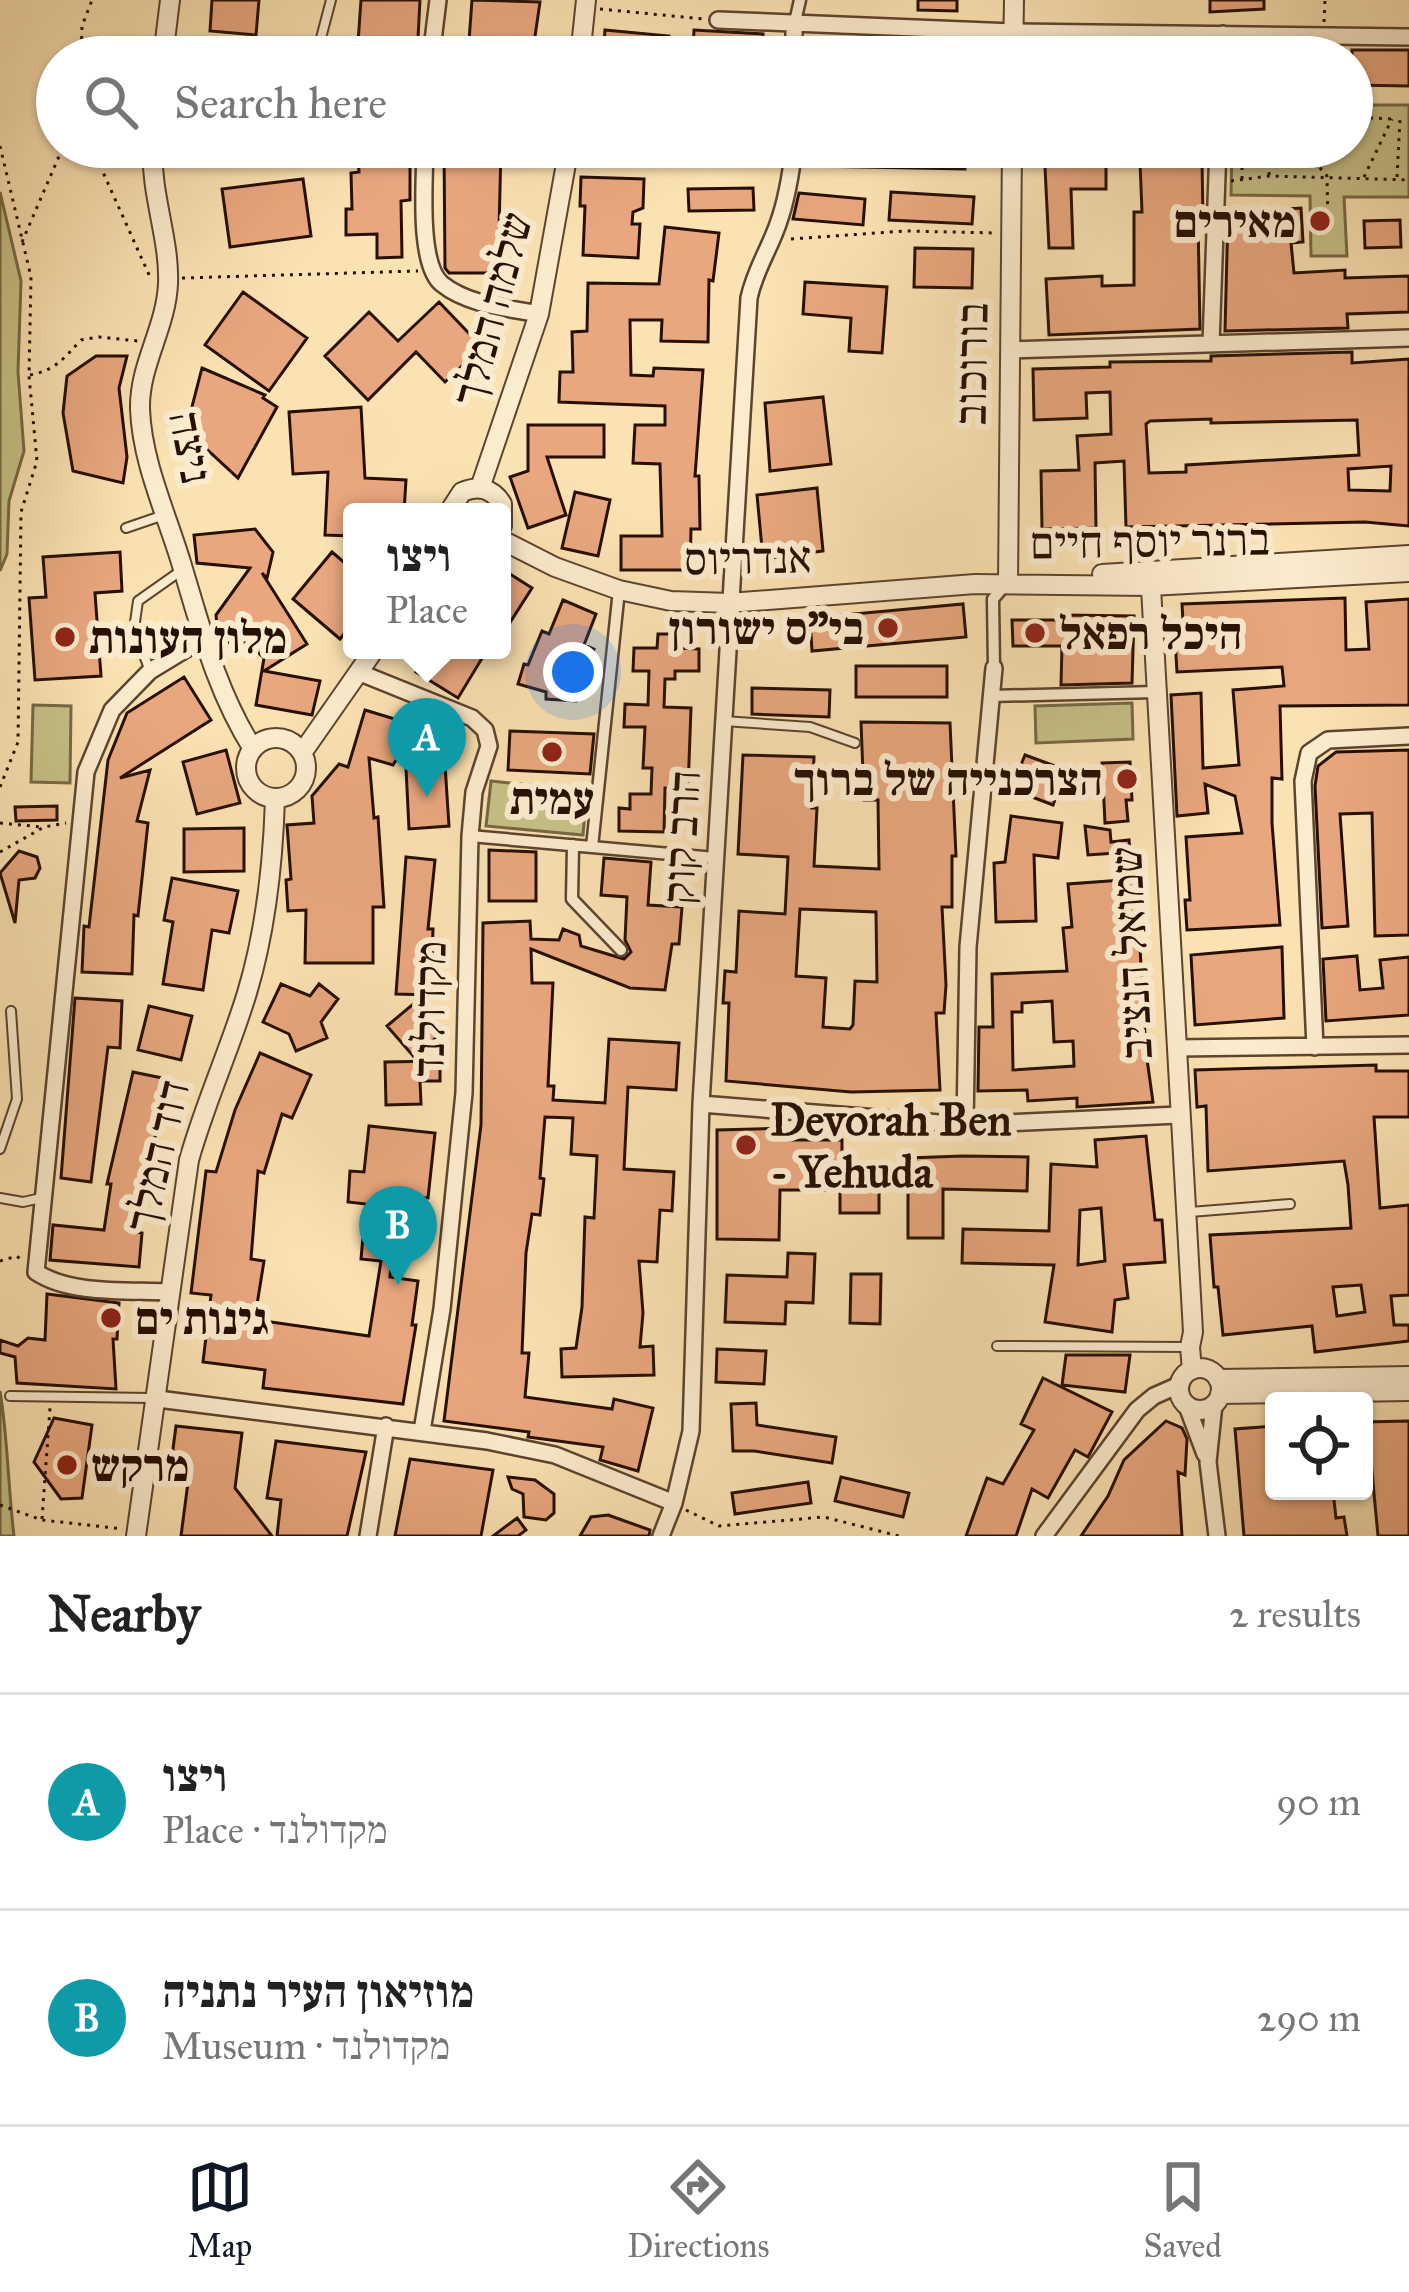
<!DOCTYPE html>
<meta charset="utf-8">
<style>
:root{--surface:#fff;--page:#f2f2f2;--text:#222;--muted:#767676;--line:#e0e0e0;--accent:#111827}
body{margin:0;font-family:"IM FELL Great Primer","Frank Ruhl Libre",serif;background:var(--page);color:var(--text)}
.controls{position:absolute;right:36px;bottom:36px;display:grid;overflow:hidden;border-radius:12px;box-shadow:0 3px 9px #0004}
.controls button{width:108px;height:108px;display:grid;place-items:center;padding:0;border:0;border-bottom:3px solid var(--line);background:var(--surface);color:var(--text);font:60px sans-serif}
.you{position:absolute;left:573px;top:672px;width:42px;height:42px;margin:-30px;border:9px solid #fff;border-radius:50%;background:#1a73e8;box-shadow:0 0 0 18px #1a73e833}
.badge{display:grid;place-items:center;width:78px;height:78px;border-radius:50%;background:var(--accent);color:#fff;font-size:39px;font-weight:700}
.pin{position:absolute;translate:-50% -99px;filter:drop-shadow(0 3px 6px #0008)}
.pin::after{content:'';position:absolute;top:63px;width:42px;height:36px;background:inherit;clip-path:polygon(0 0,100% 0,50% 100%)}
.popup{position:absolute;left:343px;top:503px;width:168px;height:156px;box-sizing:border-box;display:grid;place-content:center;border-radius:12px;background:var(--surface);filter:drop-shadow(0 3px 9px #0005);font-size:39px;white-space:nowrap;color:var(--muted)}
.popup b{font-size:45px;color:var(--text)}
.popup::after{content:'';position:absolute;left:50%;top:100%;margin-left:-24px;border:24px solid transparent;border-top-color:var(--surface)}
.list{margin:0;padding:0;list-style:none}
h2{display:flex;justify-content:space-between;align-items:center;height:156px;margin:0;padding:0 48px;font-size:51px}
h2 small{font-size:39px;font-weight:400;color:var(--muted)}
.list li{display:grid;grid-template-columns:78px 1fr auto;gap:36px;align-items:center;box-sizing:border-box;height:216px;padding:0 48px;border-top:3px solid var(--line)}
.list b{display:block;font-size:45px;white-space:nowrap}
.list p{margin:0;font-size:39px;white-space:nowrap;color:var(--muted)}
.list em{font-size:39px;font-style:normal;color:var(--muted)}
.icon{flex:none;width:66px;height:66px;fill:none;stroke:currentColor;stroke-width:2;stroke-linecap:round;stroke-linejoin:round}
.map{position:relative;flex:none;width:1409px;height:1536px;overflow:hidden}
.search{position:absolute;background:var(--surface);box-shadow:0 3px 9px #0004;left:36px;right:36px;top:36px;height:132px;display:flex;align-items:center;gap:30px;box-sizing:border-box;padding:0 42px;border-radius:66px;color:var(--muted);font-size:45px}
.sheet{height:588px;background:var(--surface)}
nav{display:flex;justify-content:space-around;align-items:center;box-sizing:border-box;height:168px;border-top:3px solid var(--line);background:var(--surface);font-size:33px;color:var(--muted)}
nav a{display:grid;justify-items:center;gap:6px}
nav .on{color:var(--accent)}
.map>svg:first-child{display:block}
.green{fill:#c6c188;stroke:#766844;stroke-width:3}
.building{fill:#e9a77f;stroke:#270f01;stroke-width:3;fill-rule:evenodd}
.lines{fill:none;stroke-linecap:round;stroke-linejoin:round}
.service-casing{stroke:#5c442e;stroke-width:12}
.pedestrian-casing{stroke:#5c442e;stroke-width:15}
.minor-casing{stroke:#5c442e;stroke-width:20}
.tertiary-casing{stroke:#5c442e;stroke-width:22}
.path{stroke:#270f01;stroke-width:3;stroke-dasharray:3 6;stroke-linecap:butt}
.service{stroke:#fcecce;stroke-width:8}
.pedestrian{stroke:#fcecce;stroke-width:10}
.minor{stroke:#fcecce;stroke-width:15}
.tertiary{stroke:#fcecce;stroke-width:18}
.poi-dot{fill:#8f2418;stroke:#fcecce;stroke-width:4.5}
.labels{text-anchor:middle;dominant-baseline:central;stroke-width:12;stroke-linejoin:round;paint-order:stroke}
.poi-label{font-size:45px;font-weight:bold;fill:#270f01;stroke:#fcecce;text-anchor:start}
.street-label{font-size:45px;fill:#270f01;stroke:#fcecce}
</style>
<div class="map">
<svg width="1409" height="1536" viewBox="0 0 1409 1536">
<rect width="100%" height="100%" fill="#fbe2b3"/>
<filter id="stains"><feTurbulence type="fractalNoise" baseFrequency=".00167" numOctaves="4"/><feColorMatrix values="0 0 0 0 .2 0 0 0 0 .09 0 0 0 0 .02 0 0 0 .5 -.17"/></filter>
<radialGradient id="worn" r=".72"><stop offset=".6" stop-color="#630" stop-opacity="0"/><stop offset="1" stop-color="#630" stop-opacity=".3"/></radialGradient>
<!-- green -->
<path class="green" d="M1352 105H1409V197H1344L1347 256H1311L1310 196 1231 195 1232 147H1352Z
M0 192 21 281 18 372 24 451 9 501 7 554 0 571Z
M1132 703 1133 739 1036 743 1035 706Z
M33 705 71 706 70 783 31 782Z
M491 781 587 791 583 835 486 826Z
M0 1391C8 1439 8 1488 14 1536H0Z"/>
<!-- building -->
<path class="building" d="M212 0H259L256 35 210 31Z
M361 0H420L417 57H357Z
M472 0 540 2 532 57H457L458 40 469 41Z
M918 0H957V11L918 10Z
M1210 0H1264V9L1210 12Z
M605 30 669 36 667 57H603Z
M694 30 763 34 762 56 693 54Z
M812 39H862V57H812Z
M888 43 919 44 918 57H887Z
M1164 46H1198V57H1164Z
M1352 50H1409V86L1352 85Z
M201 147H274V160H202Z
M444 147H501L498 273H449L445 268Z
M588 147H653L652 161 587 155Z
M712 147H755L754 159 712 156Z
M813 147 966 148 965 169 812 166Z
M1044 147H1106V189H1071L1073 248H1049Z
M410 155V200L401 201 402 257 377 258V234L346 235V209H352L351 173 359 172 358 156Z
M1202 160 1203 220H1198L1200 329 1049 335 1046 279 1102 276V286L1134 285V212H1142L1140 162Z
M581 177 644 179 643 208 633 212 632 224H640L638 258 583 255 585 206H580Z
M303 179 311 236 230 247 222 189Z
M753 188 754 210 689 211 688 189Z
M891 192 974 197 972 224 889 220Z
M799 193 865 199 863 225 793 219Z
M1301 208 1303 242 1291 243 1294 273 1345 270V278L1409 276V312L1347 314 1348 328 1225 331 1228 213Z
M1400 220 1401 247 1365 248 1364 221Z
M665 227 719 233 713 281 709 280 708 342 661 341 662 320H630L631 375 653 376 654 368 703 370 695 476H699L700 529H691L690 570H621V536H662L660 464 633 463 635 425H665V406L559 402 560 372H573L572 332 587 331 588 283 659 284Z
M915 248 973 249 972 288 914 287Z
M805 282 887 287 882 353 849 351 851 318 803 314Z
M243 292 307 338 269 391 205 345Z
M439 302 482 347 445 382 416 352 368 400 325 356 369 312 398 341Z
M1352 352V363L1409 359V526L1365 522 1126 527 1124 461 1095 463 1096 528 1042 529 1041 471 1079 470 1077 436 1111 434 1110 392 1086 393 1087 418 1034 420 1033 369 1110 367V362L1211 361V356ZM1211 419V423L1357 420 1359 455 1186 465V472L1149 473 1146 424 1150 421ZM1391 466 1390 491 1349 490 1348 469Z
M96 356H127L119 388 127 457 123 483 73 471 63 413 67 376Z
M202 368 265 395 263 398 277 407 238 478 186 430Z
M823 397 831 464 770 471 765 403Z
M361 407 365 478 406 480 404 512H352V536L325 535 328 472 293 474 289 412Z
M528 425H604V457H547L566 515 528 528 510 477 528 471Z
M817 488 823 551 763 559 757 495Z
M575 492 610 500 598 556 562 548Z
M255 529 273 552 267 578 262 573 307 644 264 671 320 681 312 715 256 705 264 658 246 642 220 643 218 638 216 615 250 568 197 563 194 535Z
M120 552 122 591 95 593 101 676 35 680 29 598 46 597 43 557Z
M332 552 352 569V624L340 639 293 599Z
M502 569 532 588 502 635Z
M1345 598 1346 650 1369 649 1366 602 1409 599V705L1280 706 1282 779 1272 778V823L1280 925 1187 930 1185 900H1190L1186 837 1242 833 1235 796 1205 784 1208 813 1177 816 1171 695 1201 693 1203 768 1239 765 1233 690 1284 686 1282 667 1177 672 1175 639H1184L1182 604Z
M563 600 596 614 584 645 594 649 585 671 578 668 576 701 546 699V692L518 684 524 664 528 665 542 631 549 634Z
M963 604 966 637 812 651 810 618Z
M1063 615 1134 616 1132 683 1061 685 1062 646H1013L1012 620H1063Z
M658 634H677V648L699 649V671H675V679H665L664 707 691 708 688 789 665 788 664 832 619 831V808L630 809V794H651L652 768H643L645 727H624L625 704 648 705 649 671H633L634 648H657Z
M430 650H487L458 698 416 672Z
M856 666H947V697H856Z
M184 677 211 720 120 778 150 770 137 821 148 823 138 916 134 915 132 974 82 972 84 926 89 927 108 760 127 713Z
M752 688 830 690 829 717 752 714Z
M365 710 418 726 393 765 369 758 374 818 378 817 384 907H373V963H305L306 910 288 911 286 880 291 879 287 825 314 823 312 796 339 764 348 767Z
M861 722 950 723 956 856H952V907H942L946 985 944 1013H936L940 1090 851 1092 726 1081 729 1003H723L725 971 736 972 739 911 785 914 788 857 738 854 743 755 814 757 812 808H817L814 866 879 869 878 800H864ZM800 909 876 912 877 982 855 981 853 1025 850 1029 823 1027 826 978 796 976Z
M510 731 594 734 590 774 508 770Z
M443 734 449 826 409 829 406 768 424 767 422 735Z
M226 750 240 803 197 814 183 762Z
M1409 750V935L1375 936 1372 813 1340 814 1348 926 1322 928 1315 786 1318 766 1336 752Z
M1025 755 1066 770 1053 805 1011 789Z
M1130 762 1132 800H1126L1128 821 1105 823 1102 763Z
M57 806V820L16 821 15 807Z
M1011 816 1062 823 1058 858 1034 855 1036 921 996 922 994 863 1005 862Z
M1085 826 1110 830 1111 842 1129 840 1130 852 1088 855Z
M244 828V871L184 872V829Z
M489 850 536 852V901H489Z
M19 851 37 857 40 868 35 878 19 880 15 923 0 873Z
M406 857 435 860 428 929H433L431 995 396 994Z
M604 858 651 862 648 905 682 907 679 944H672L665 990 630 988 531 949 532 983H553L548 1086H554L553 1100 605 1103 609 1039 679 1043 676 1090 628 1087 624 1169 674 1172 672 1211 660 1210 657 1262 639 1261 643 1313 640 1347 653 1346 654 1375 562 1377 561 1349 576 1348 582 1307 585 1217 594 1218 597 1156 571 1154 573 1118 545 1117 540 1178 544 1179 540 1215 532 1214 526 1253 522 1353H529L525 1397 612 1409 614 1399 653 1408 638 1471 600 1460 603 1447 528 1437 529 1432 444 1421 481 1125 483 923 530 921 531 939 559 940 563 929 579 935 581 946 624 959 631 952 625 940 627 897 601 895Z
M172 878 238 891 229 933 212 930 203 990 163 984 173 922 164 920Z
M1136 879 1146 1052 1153 1102 1077 1107V1098L1028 1101 1027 1090 978 1091 979 1027H993L992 974 1067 971 1063 928 1072 927 1068 884ZM1052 1001 1054 1042 1073 1041 1074 1066 1013 1070 1012 1012H1022V1003Z
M1282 947 1284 1018 1195 1025 1191 955Z
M1357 956 1360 990 1383 988 1380 960 1409 957V1015L1326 1021 1323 959Z
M281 984 310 996 319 984 338 999 321 1022 327 1038 296 1051 289 1034 263 1022Z
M75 998 122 1001 120 1048 108 1047 91 1182 61 1178Z
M418 1000 444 1031 414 1057 387 1026Z
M149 1006 192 1016 181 1060 138 1050Z
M260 1053 311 1075 292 1118 282 1114 264 1173 258 1171 251 1259 264 1261 256 1311 265 1312 264 1321 369 1336 381 1261 361 1259 366 1204 348 1202 350 1171 364 1172 369 1126 435 1133 428 1198 397 1196 390 1277 418 1281 412 1325H416L403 1404 263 1388 265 1370 203 1362 211 1295 191 1293 206 1171 216 1172 235 1110Z
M440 1061V1081H420L421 1104 386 1105 385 1062Z
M1376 1065V1071H1409V1117H1374L1380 1208 1409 1205V1295L1391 1296 1394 1325H1409V1341L1315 1352 1312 1326 1223 1335 1218 1287H1214L1210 1235 1351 1228 1348 1185 1344 1161 1208 1171 1206 1106 1197 1107 1195 1070ZM1361 1285 1365 1312 1337 1316 1333 1287Z
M133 1072 167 1079 154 1142 151 1141 135 1232 142 1233 139 1267 50 1260 53 1225 104 1230 111 1184H107Z
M787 1128V1140H842V1164H879V1213H840V1190H780L779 1240 717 1239V1130Z
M1146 1136 1155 1220H1162L1165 1262 1124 1265 1128 1298 1115 1300 1112 1332 1045 1322 1054 1265 962 1263 963 1229 1049 1231 1051 1164 1097 1167 1095 1140ZM1101 1208 1105 1261 1078 1265 1080 1210Z
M963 1156 1028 1157 1027 1191 943 1189V1238H908V1158Z
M788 1253 815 1254 813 1303 786 1302 785 1324 725 1322 727 1275 787 1277Z
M851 1274H881L880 1324 850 1323Z
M47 1294 119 1303 117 1339H113L116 1389 17 1383 15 1357 0 1353V1340L18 1346 28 1338 45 1340Z
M717 1349 766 1351 764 1384 716 1382Z
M1066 1355H1130L1125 1392 1062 1385Z
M1043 1378 1112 1412 1088 1457 1075 1450 1048 1498 1032 1489 1016 1536H966L987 1478 1003 1484 1034 1430 1021 1424Z
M756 1403 757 1425 836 1437 832 1463 754 1451H733L731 1404Z
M54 1418 92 1425 82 1498 61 1499 34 1462Z
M1166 1421 1182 1428 1187 1439 1185 1475 1178 1472 1182 1536H1081L1108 1496 1124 1460Z
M1409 1421V1536H1378L1370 1451 1364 1452V1422Z
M176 1426 242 1433 235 1488 272 1536H181L190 1467 171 1464Z
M1274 1426V1491H1333L1336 1518 1344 1517 1347 1536H1244L1235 1429Z
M276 1441 366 1452 347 1536H277L281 1500 267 1498Z
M410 1459 493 1470 481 1536H395Z
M508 1477 535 1480 554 1494V1513L546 1520 524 1517 523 1494 512 1489Z
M841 1477 909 1493 903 1517 835 1501Z
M808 1482 811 1503 735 1514 732 1493Z
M608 1515 650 1530 649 1536H580L591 1517Z
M517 1518 526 1530 518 1536H493Z"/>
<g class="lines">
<!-- service casing -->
<g class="service-casing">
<path id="service" d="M316 57 331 0
M126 528 164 515
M150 671 134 629 138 601 182 570
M724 721 810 727 855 743
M0 1149 17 1099 11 1011
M0 1198 23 1202 41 1198
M1190 1212 1290 1204
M997 1346 1188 1347
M10 1396 152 1398"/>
</g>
<!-- pedestrian casing -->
<g class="pedestrian-casing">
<path id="pedestrian" d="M794 26 800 0
M994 668 993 599 1005 585
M991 696 1156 692
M470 836 715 858
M573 845 572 899 621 950
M592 847 619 590"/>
</g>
<!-- minor casing -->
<g class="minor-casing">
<path id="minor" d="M718 20 1013 32 1409 37
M794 26V57
M431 57 438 0
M1222 57 1223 34
M425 147C425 177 417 264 442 284 468 305 508 308 539 314
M1211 344 1218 147
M1010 350 1409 338
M358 672 472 718 485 730 489 746 474 792 470 836 464 1093 442 1309 422 1431
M1315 1047 1303 781 1309 753 1328 740 1409 736
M1176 1048 1409 1045
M701 1104 965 1125 1178 1115
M965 1125 968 947 994 668
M169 1292C128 1290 70 1295 36 1272L86 772 112 710 150 671 201 640
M158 1399 487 1441 555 1455 674 1503
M1214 1404 1208 1462 1217 1536
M1187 1406 1205 1454
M368 1536 386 1426
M661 1536 674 1503 691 1431 701 1104 749 298C755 270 769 250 778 224 787 199 791 174 794 147
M1044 1536 1137 1410 1154 1396 1179 1385"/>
</g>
<!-- tertiary casing -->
<g class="tertiary-casing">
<path id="tertiary" d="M163 57 170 0
M580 57 586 0
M1013 57 1014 0
M153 147C150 193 170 239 168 284 166 328 139 365 140 409 142 464 168 517 183 569 202 632 217 692 253 749
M480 488 539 314 569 147
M449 512 462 492C478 485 493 488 502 504V526
M502 540 555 567 619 590 671 601 729 603 975 584 1150 586 1409 572
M1150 570 1193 1332 1190 1347 1192 1370
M1102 574 1409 555
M1008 583 1012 147
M246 768a30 30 0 1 1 60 0a30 30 0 1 1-60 0Z
M302 753 374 650
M1179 1389a21 21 0 1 1 42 0a21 21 0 1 1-42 0Z
M1218 1379 1409 1376
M1220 1394 1409 1391
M136 1536 189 1160C205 1103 230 1049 247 993 266 930 273 864 275 799"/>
</g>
<!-- path -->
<path class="path" d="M600 9 704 19
M1324 22 1325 0
M81 57 82 26 92 0
M1352 117 1392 119
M0 146 31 277 29 376 37 461 21 512 18 742 0 787
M102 147V170L150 277
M1271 149 1312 159 1327 176 1328 230
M1269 175 1271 149
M1364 177 1392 119
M1397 177 1400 119
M1242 179V147
M1231 181 1269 176 1409 180
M791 239 905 231 997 233
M22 242 63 147
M182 278 418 271
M30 375C56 370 64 358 81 340L99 337 138 341
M0 823 42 827
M0 852 44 827 66 823
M0 1261 17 1256 20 1259
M0 1505 42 1520 123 1529
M686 1510 719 1526 824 1517 899 1536
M42 1519 50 1408"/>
<!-- service -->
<use href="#service" class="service"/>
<!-- pedestrian -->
<use href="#pedestrian" class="pedestrian"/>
<!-- minor -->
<use href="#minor" class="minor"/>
<!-- tertiary -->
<use href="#tertiary" class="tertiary"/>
</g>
<!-- markers -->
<g class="poi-dot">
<circle cx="1320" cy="221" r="12"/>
<circle cx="888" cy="628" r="12"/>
<circle cx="1035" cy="633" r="12"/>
<circle cx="65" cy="637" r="12"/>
<circle cx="552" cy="752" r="12"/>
<circle cx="1127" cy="779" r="12"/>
<circle cx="746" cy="1145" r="12"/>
<circle cx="111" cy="1318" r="12"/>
<circle cx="67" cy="1465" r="12"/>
</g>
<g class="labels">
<!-- poi labels -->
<g class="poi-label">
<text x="1296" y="221" text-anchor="end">מאירים</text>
<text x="864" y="628" text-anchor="end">בי"ס ישורון</text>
<text x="1059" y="633">היכל רפאל</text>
<text x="89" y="637">מלון העונות</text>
<text x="1103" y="779" text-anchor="end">הצרכנייה של ברוך</text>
<text x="552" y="798" text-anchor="middle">עמית</text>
<text x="770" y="1119">Devorah Ben<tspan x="770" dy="52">- Yehuda</tspan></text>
<text x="135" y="1318">גינות ים</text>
<text x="91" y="1465">מרקש</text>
</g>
<!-- street labels -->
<g class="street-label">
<text transform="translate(492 309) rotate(-75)">שלמה המלך</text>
<text transform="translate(971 364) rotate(-89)">בורוכוב</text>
<text transform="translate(191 447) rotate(79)">ניצה</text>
<text transform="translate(1150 541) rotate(-1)">ברנר יוסף חיים</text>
<text transform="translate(748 558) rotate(-1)">אנדריוס</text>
<text transform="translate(681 837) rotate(-87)">הרב קוק</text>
<text transform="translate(1131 953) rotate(-93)">שמואל הנציב</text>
<text transform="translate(429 1009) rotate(-89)">מקדולנד</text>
<text transform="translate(157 1156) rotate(-77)">דוד המלך</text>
</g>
</g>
<rect width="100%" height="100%" filter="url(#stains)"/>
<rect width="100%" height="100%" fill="url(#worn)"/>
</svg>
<div class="controls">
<button><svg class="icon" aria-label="locate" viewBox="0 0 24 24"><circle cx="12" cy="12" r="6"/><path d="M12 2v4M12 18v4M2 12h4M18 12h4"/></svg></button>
</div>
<div class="you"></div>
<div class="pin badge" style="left:427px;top:797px;background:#0f9aa8">A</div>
<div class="popup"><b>ויצו</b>Place</div>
<div class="pin badge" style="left:398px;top:1285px;background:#0f9aa8">B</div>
<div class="search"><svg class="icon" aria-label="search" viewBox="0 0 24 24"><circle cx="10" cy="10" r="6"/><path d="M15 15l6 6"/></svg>Search here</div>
</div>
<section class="sheet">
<h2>Nearby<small>2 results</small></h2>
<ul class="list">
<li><span class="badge" style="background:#0f9aa8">A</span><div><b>ויצו</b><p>Place · מקדולנד</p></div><em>90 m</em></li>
<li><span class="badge" style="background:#0f9aa8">B</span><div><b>מוזיאון העיר נתניה</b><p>Museum · מקדולנד</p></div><em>290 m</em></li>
</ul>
</section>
<nav>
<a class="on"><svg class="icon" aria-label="map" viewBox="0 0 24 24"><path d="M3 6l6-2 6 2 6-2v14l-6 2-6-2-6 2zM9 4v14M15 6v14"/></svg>Map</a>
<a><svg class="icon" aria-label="directions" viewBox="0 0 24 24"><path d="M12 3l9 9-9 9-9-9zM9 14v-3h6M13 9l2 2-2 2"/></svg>Directions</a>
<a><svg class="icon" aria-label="saved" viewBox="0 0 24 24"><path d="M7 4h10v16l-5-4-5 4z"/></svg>Saved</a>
</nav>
